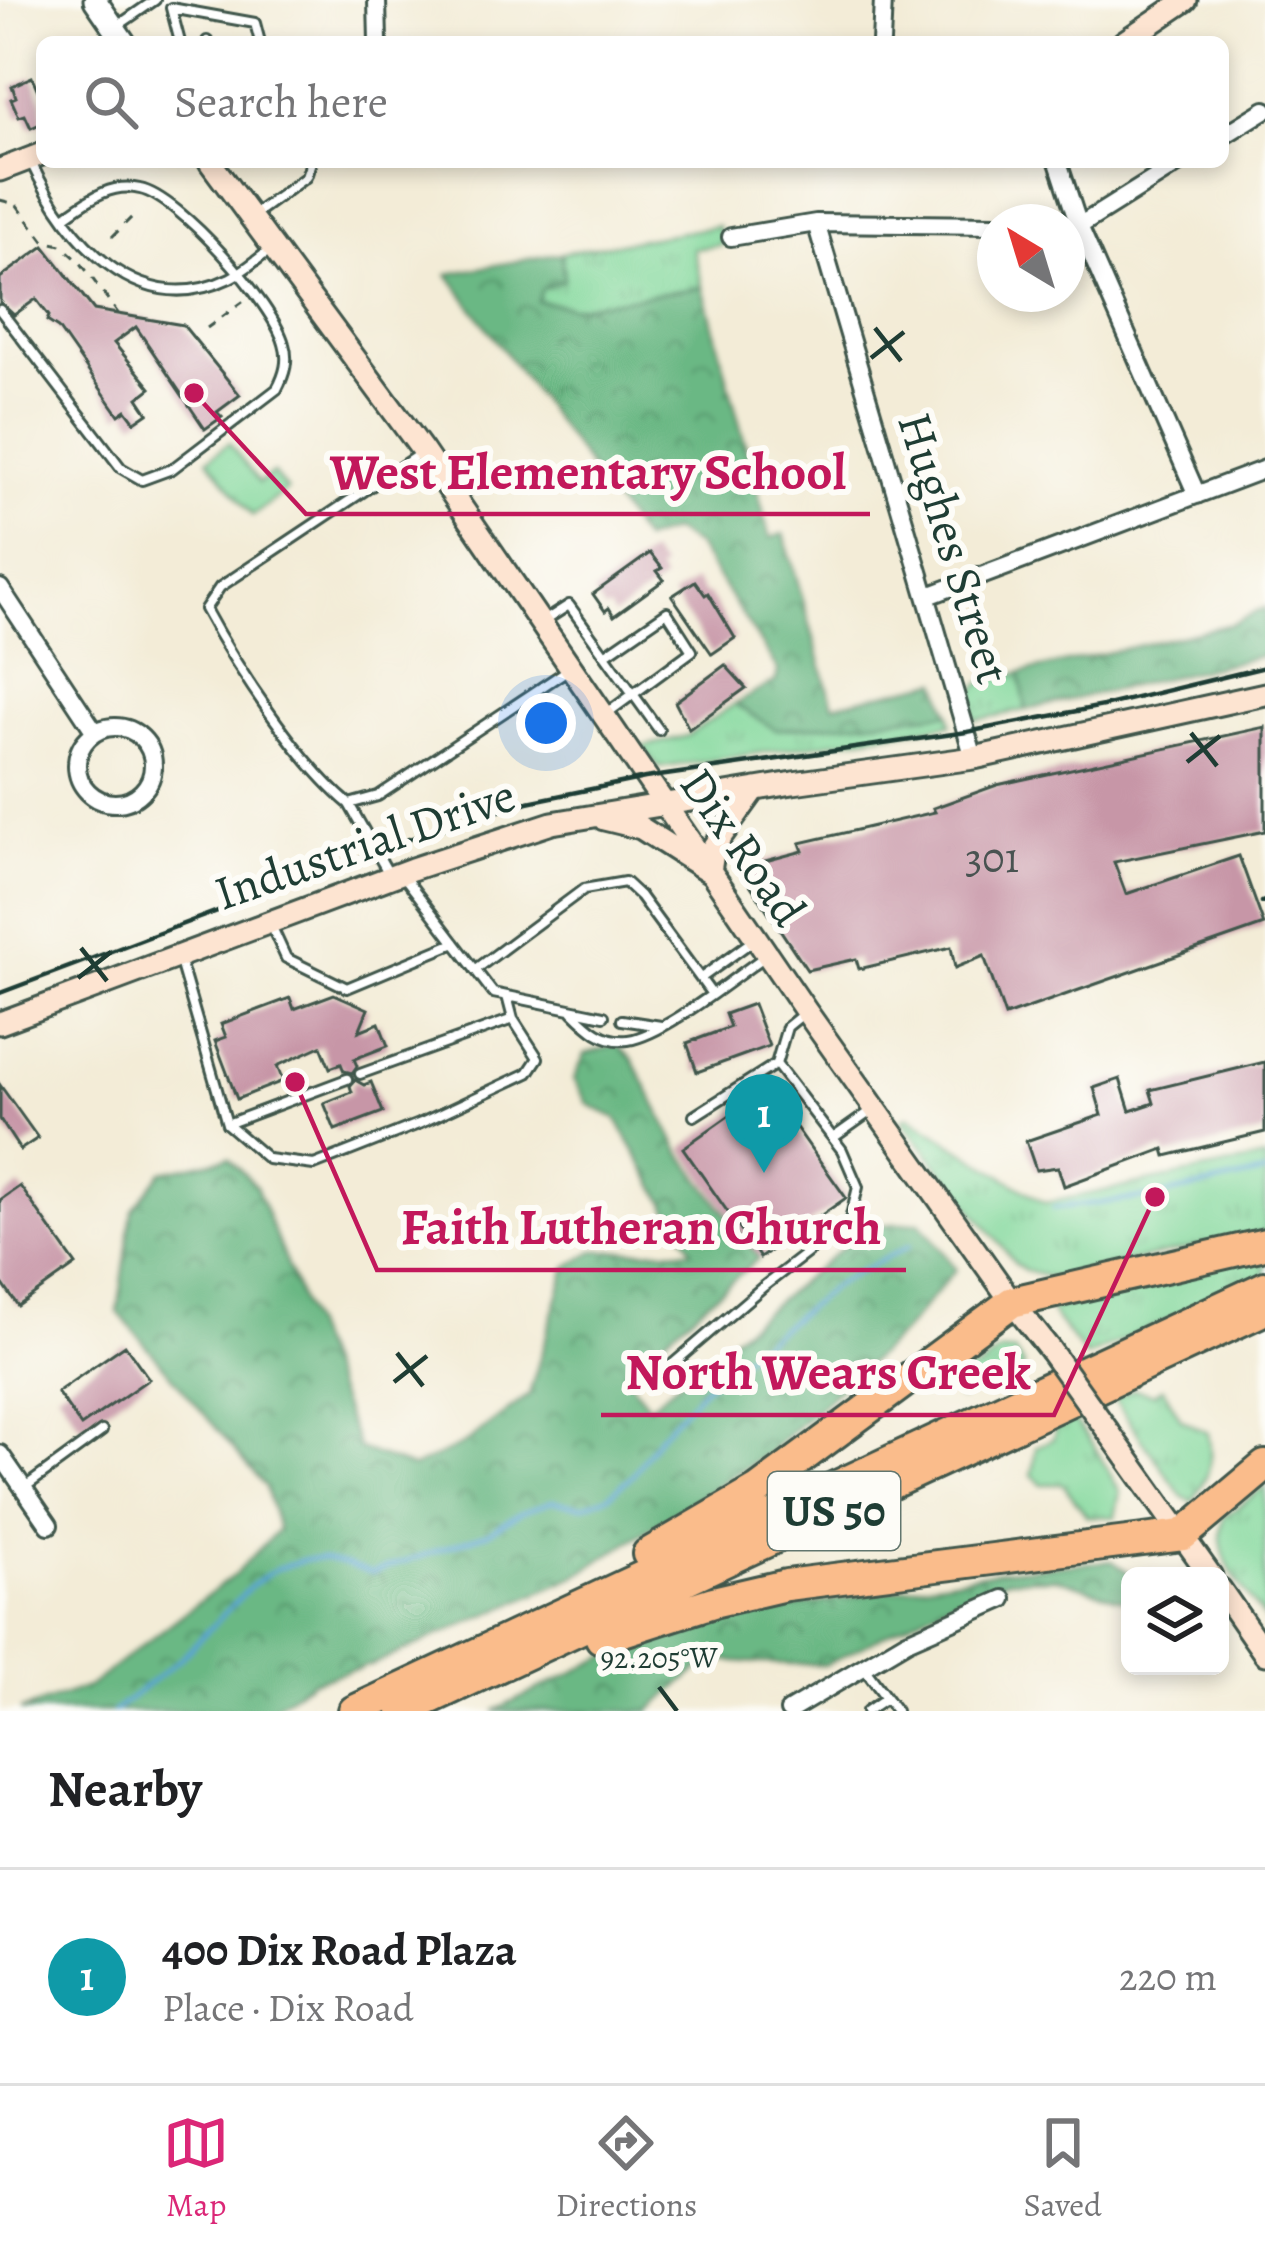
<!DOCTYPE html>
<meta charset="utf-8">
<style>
:root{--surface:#fff;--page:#f6f6f6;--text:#202124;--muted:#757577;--line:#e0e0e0;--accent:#db2777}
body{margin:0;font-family:Alegreya,serif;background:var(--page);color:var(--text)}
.controls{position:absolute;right:36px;bottom:36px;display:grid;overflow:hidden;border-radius:18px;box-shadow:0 6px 18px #0003}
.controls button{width:108px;height:108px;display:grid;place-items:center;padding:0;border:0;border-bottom:3px solid var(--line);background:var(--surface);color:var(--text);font:60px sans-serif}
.compass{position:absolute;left:977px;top:204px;width:108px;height:108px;border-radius:50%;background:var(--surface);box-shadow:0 6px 18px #0003;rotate:322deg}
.you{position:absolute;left:546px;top:723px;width:42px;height:42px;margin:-30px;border:9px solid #fff;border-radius:50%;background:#1a73e8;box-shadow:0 0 0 18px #1a73e833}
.badge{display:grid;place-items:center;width:78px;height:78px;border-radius:50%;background:var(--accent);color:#fff;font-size:39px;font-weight:700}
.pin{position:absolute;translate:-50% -99px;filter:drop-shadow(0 3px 6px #0008)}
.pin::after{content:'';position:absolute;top:63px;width:42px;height:36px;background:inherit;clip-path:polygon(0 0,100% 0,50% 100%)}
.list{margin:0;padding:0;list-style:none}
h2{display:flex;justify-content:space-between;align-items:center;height:156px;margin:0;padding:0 48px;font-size:51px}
h2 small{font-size:39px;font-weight:400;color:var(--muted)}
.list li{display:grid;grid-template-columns:78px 1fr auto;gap:36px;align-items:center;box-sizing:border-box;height:216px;padding:0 48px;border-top:3px solid var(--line)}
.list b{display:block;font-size:45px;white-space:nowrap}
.list p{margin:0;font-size:39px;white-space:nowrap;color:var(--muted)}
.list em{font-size:39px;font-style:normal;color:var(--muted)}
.icon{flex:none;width:66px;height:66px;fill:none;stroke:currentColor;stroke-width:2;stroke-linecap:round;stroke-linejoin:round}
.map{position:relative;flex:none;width:1265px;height:1711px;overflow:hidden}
.search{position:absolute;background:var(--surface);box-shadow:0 6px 18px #0003;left:36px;right:36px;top:36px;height:132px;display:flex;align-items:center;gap:30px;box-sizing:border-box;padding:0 42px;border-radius:18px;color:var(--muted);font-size:45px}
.sheet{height:372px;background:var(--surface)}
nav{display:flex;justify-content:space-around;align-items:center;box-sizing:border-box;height:168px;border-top:3px solid var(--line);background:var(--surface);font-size:33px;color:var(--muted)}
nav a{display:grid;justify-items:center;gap:6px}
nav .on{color:var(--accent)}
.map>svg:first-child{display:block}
.grass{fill:url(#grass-tufts);stroke:#518a68;stroke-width:3}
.forest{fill:url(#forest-crowns);stroke:#447a5c;stroke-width:3}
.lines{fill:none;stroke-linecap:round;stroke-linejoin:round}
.stream{stroke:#5aa4d2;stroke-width:4.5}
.building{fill:#c796a7}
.service-casing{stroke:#3f574c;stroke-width:14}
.minor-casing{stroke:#3f574c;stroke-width:22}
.tertiary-casing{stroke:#3f574c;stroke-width:27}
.secondary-casing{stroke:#3f574c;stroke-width:27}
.motorway-casing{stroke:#3f574c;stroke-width:36}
.path{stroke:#3f574c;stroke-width:3;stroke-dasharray:9 9;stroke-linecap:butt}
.service{stroke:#fff;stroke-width:8}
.minor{stroke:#fff;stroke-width:16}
.tertiary{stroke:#fff;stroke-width:21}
.secondary{stroke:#fde4d1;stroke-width:21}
.motorway{stroke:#fabc8b;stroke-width:30}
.rail{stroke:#1f3d34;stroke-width:4.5}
.secondary-bridge-casing{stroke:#3f574c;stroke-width:27;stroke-linecap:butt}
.secondary-bridge{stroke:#fde4d1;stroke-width:21}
.ticks{fill:none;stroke:#1f3d34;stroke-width:4.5}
.labels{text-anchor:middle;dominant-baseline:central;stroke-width:12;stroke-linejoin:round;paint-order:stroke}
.number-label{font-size:42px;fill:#495351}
.shield{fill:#fdfcf7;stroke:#62766e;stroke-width:3}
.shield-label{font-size:45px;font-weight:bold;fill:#1f3d34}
.street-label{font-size:48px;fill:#1f3d34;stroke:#fdfcf7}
.ticks-label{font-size:30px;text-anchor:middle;fill:#1f3d34;stroke:#fdfcf7;stroke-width:12;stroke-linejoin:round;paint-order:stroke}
.leader{fill:none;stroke:#c2185b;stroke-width:4.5}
.callout-dot{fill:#c2185b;stroke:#fdfcf7;stroke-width:4.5}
.callout-label{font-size:51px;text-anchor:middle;font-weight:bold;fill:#c2185b;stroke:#fdfcf7;stroke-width:12;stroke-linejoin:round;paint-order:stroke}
</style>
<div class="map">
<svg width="1265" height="1711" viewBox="0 0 1265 1711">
<defs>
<pattern id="grass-tufts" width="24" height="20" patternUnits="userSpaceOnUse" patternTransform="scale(3)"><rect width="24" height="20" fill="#83d89c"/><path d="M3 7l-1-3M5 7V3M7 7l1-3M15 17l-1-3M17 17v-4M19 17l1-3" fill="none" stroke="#71ba87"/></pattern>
<pattern id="forest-crowns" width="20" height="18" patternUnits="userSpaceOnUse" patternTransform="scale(3)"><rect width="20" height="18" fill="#6ab884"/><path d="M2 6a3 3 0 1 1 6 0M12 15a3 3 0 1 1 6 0" fill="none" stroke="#57976d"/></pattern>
</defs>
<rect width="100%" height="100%" fill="#fdfcf7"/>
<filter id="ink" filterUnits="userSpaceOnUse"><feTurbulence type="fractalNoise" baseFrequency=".00833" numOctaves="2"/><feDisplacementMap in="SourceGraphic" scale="24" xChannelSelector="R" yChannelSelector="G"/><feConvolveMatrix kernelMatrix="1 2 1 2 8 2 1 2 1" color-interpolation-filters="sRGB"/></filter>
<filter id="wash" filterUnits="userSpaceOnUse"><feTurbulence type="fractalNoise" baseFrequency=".004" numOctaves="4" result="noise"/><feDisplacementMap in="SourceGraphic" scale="48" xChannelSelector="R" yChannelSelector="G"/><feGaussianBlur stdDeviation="2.7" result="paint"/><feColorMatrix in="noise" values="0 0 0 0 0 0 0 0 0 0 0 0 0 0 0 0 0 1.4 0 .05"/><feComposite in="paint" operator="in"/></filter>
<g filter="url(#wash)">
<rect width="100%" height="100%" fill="#f3ecd7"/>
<!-- grass -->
<path class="grass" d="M718 226 722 245 693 249 703 287 571 307 537 301 541 289 564 279 561 253Z
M229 443 259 483 273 473 287 490 253 516 208 459Z
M1020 673 1026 710 975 720C963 678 986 682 1020 673Z
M735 704 777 730 949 713 951 724 659 768 642 747 687 736Z
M909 1116 1045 1203 1265 1158V1232L1052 1278 1025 1271 1014 1262 902 1120Z
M1265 1251V1276L1086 1357 1051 1312 1052 1305Z
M999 1352H1014L1024 1366 1014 1382C988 1374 981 1390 959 1399L951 1386 959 1373 978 1369Z
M1163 1388 1181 1419 1208 1433C1214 1463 1209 1477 1192 1502L1182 1496 1113 1398 1134 1389 1153 1394Z
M1072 1418 1094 1446 1120 1492 1115 1517 1087 1516 1063 1484H1042L1032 1475 1036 1447 1053 1439 1056 1426Z
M1265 1487V1620C1243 1588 1211 1558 1224 1517Z"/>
<!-- forest -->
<path class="forest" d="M561 253 564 280 542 289 538 301 572 307 703 287 770 538 784 534 833 705 938 681 949 713 776 730 735 704 776 681 778 670 697 546 672 531 643 541 448 274Z
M1265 608V655L1026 710 1020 673 1232 624Z
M617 1045 633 1060 679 1150 759 1258 623 1373 649 1406 869 1226 920 1222 956 1269 902 1333 765 1455 574 1577 374 1664 312 1681 267 1711H20L88 1687 233 1576 278 1530 266 1487 118 1312 132 1211 162 1172 229 1158 256 1187 359 1449 412 1468 464 1444 529 1395 567 1267 594 1251 692 1250 616 1118 588 1104 574 1079 585 1054Z
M1112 1561 1134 1576H1130V1602L1056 1578 1008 1579 955 1599 825 1665 735 1662 713 1657 650 1711H494L618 1651 711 1622 1005 1570Z"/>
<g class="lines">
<!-- stream -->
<path class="stream" d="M1054 1208 1155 1197 1265 1173
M114 1711 179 1660 252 1585 276 1569 302 1560 325 1559 372 1573 488 1533 520 1513 552 1501 583 1506 608 1496 633 1475 659 1436 707 1385 841 1281 909 1246"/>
</g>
<g id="blocks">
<!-- building -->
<path class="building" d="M32 77 42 100V123L31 128 25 115 19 117 11 99 16 97 12 86Z
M44 246 94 310 183 325 240 395 217 412 222 417 205 429 136 327 114 343 151 388 138 398 148 413 135 422 126 410 119 415 58 328 47 321 49 316 36 299 14 315 0 302V278Z
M650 553 662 568 657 571 664 580 614 616 609 608 605 611 593 594Z
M695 581 705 595 708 593 735 638 712 654 672 596Z
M725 665 746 688 689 729 675 702Z
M1265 727V831L1114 862 1126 894 1239 856 1264 925 1005 1016 984 956 955 968 951 947 859 969 856 959 807 970 739 868 803 851 800 843 935 812 933 808 997 785Z
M334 994 368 1009 359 1031 379 1023 388 1046 354 1059 357 1066 352 1073 344 1071 341 1064 330 1068 321 1046 277 1066 283 1081 237 1099 215 1041 226 1037 221 1024 290 998 294 1009Z
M753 1004 769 1046 697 1072 687 1043 730 1027 725 1014Z
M1265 1062V1132L1166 1156 1164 1149 1064 1186 1058 1167 1036 1170 1026 1141 1102 1115 1094 1088 1120 1079 1130 1111 1154 1103 1150 1090Z
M355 1080 364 1085 371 1082 383 1112 335 1130 324 1103 352 1092 350 1086Z
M0 1085 38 1138 20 1150 0 1119Z
M768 1088 846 1198 760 1258 683 1148Z
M20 1186 76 1265 18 1306 0 1280V1200Z
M125 1345 149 1379 81 1426 57 1392Z"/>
</g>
</g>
<g filter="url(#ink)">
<use href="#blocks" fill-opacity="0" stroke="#3f574c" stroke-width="3"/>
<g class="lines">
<!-- service casing -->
<g class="service-casing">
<path id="service" d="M116 27 155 0
M207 41 208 42
M180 42 171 8 255 23 260 42
M30 160C66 237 136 323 230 278 244 271 256 260 269 251
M252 216 306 177 311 162
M0 310 121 468 142 480 172 469 277 389C285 374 289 360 284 344 274 305 180 197 140 189 110 182 87 201 64 217
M421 453 220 587 205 609C237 668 298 762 349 804L378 796 569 669
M541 623 569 605 659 730
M606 714 692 651 667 612 606 654
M349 804 390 876
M402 874 493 993 604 1016
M270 923 286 958 347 988 455 943
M179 958 227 1124
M475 970 584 889 625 882 640 896 711 993
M701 978 755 939
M573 1012C588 1027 604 1043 628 1040 664 1035 732 979 764 957
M622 1020 661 1026
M776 1064 787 1027 803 1014
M360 1074 513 1019 507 996
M347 1079 227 1124 268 1159 314 1165 421 1123 528 1073 538 1058 513 1019
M833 1138 871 1111
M654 1380 764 1286 850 1220 858 1187 842 1150 776 1064 694 1116
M25 1487 102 1431
M864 1668 896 1711
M867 1711 886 1698"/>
</g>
<!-- minor casing -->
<g class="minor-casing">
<path id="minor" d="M377 0 378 42
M881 42 883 0
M1223 136 1265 110
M1058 162 1079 226 1197 495
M816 223 974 758
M1067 225 1079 226 1181 162
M731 237 816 223 995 225
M0 588 95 732
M928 596 1265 469
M77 765a38 38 0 1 1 76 0a38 38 0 1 1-76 0Z
M0 1454 49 1525
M789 1711 907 1641 1003 1599"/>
</g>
<!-- tertiary casing -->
<g class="tertiary-casing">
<path id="tertiary" d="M95 0 124 42"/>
</g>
<!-- secondary casing -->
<g class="secondary-casing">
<path id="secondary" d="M1124 42 1186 0
M210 162 423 451 806 1011 1012 1302 1050 1350
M0 170 42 154
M604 819 641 828 710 872 714 846 755 789
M0 1023 412 869 552 823 793 783 974 758 1265 694
M1110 1434 1211 1576
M1220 1589 1265 1654"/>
</g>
<!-- motorway casing -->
<g class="motorway-casing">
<path id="motorway" d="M648 1554 758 1490 1012 1302 1265 1244
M601 1638 713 1602 786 1585 1183 1535 1265 1466
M354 1711 1265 1287
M403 1711 1257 1313"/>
</g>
<!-- path -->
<path class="path" d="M149 168 151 162
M0 200 16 204 44 241 61 245 80 262 120 316
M112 237 137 212
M207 328 244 301"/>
<!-- service -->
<use href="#service" class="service"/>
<!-- minor -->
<use href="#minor" class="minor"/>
<!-- tertiary -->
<use href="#tertiary" class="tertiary"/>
<!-- secondary -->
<use href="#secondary" class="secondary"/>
<!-- motorway -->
<use href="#motorway" class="motorway"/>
<!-- rail -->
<path class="rail" d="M1262 902 1265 901
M0 993 406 840 528 802 645 778 967 732 1103 706 1265 667"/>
<!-- secondary-bridge casing -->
<g class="secondary-bridge-casing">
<path id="secondary-bridge" d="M1050 1350 1110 1434"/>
</g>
<!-- secondary-bridge -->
<use href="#secondary-bridge" class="secondary-bridge"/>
</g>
</g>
<!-- ticks -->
<path class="ticks" d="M875 328 901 361M871 358 904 332M1191 733 1217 766M1187 762 1220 736M81 948 107 981M78 978 111 952M397 1353 423 1386M394 1382 427 1356M659 1687 677 1711"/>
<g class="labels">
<!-- number labels -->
<g class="number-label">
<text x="992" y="857">301</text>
</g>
<!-- shield labels -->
<rect class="shield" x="768" y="1472" width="132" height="78" rx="9"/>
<g class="shield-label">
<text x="834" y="1511">US 50</text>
</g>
<!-- street labels -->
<g class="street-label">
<text transform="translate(954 548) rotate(73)">Hughes Street</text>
<text transform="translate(365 844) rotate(-19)">Industrial Drive</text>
<text transform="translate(743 847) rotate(55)">Dix Road</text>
</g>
</g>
<g class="ticks-label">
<text x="659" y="1668">92.205°W</text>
</g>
<!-- callouts -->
<path class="leader" d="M194 393L306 514H870M295 1082L377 1270H906M1155 1197L1054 1415H601"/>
<g class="callout-dot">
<circle cx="194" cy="393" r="12"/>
<circle cx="295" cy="1082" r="12"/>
<circle cx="1155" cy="1197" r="12"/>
</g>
<g class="callout-label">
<text x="588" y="489">West Elementary School</text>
<text x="641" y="1244">Faith Lutheran Church</text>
<text x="828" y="1389">North Wears Creek</text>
</g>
</svg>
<div class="controls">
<button><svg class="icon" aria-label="layers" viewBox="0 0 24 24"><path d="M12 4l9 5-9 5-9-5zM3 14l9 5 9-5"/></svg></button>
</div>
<svg class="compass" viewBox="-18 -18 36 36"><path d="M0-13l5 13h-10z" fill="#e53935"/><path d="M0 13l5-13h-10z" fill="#757577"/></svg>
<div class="you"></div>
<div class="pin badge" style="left:764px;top:1173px;background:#0f9aa8">1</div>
<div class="search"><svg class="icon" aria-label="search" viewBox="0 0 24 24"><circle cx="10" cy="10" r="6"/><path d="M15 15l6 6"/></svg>Search here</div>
</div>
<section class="sheet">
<h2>Nearby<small></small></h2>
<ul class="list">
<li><span class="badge" style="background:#0f9aa8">1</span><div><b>400 Dix Road Plaza</b><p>Place · Dix Road</p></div><em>220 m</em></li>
</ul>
</section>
<nav>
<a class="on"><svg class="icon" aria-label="map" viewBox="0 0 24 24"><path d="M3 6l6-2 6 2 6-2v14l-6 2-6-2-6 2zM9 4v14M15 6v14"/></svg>Map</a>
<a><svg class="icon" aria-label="directions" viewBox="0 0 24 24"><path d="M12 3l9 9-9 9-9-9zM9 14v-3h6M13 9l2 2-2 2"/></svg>Directions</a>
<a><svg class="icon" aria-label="saved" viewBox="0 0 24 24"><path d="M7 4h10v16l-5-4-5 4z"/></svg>Saved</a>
</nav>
